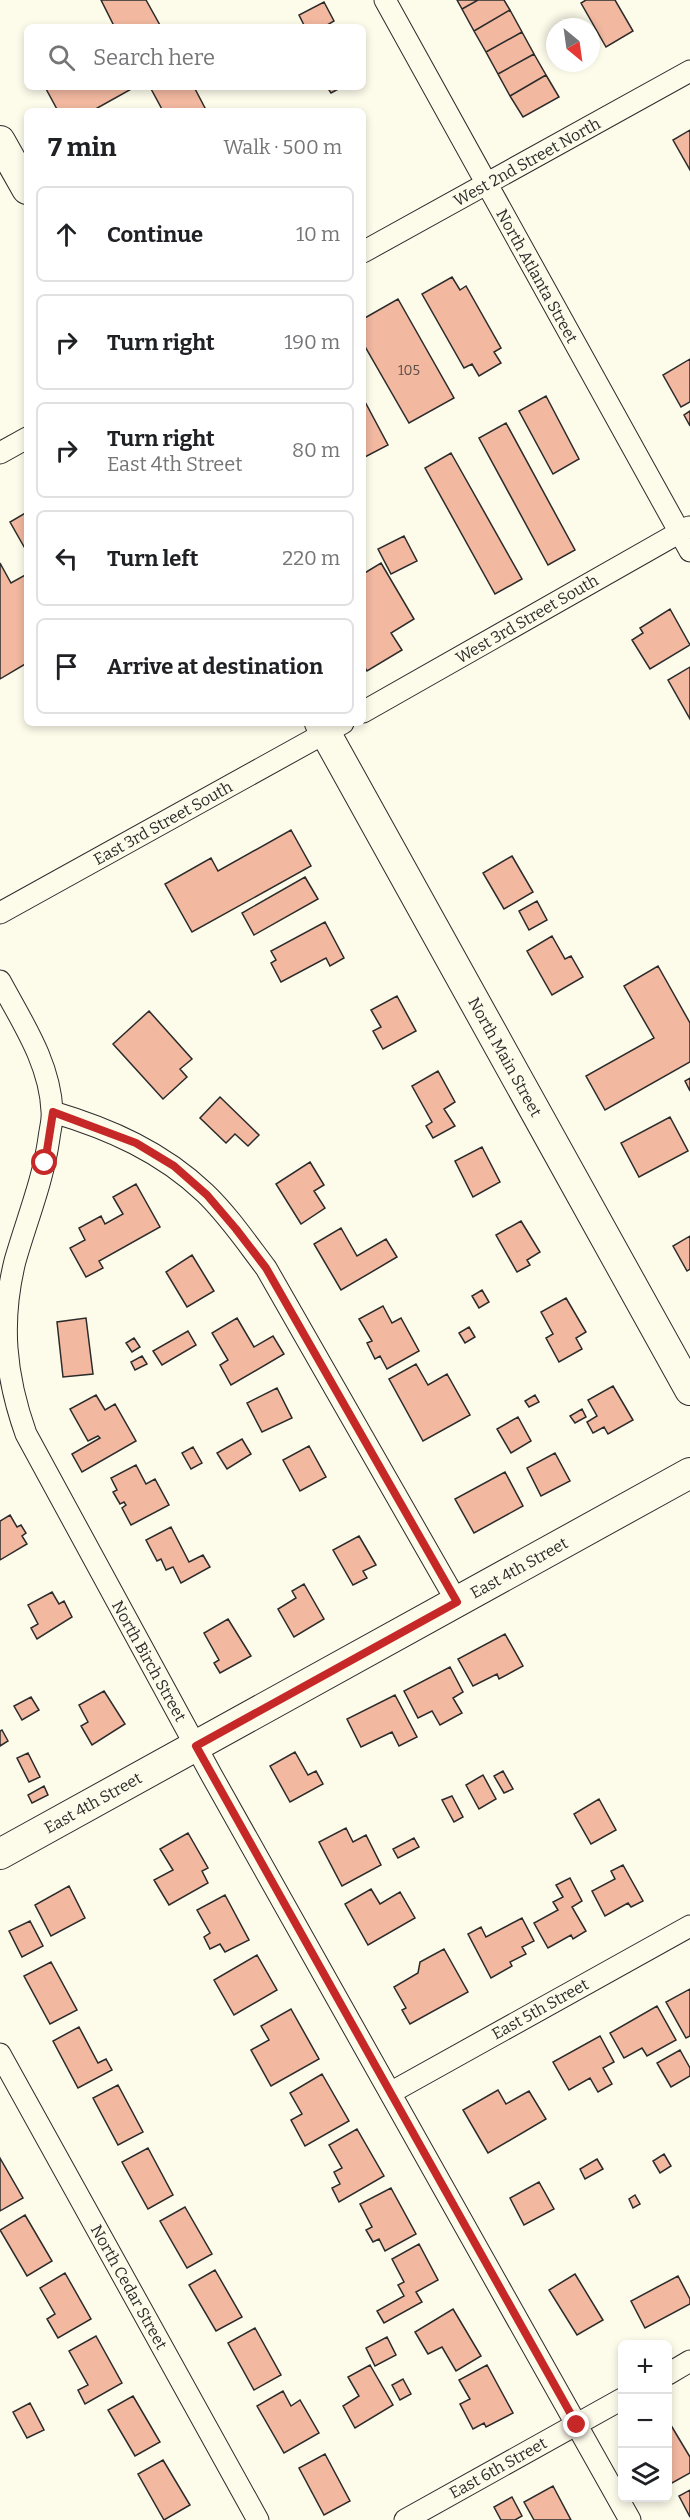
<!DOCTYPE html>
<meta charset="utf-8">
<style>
:root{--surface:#fff;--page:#f2f2f2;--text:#202124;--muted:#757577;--line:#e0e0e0}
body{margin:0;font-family:Bitter,serif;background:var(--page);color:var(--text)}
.controls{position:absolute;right:18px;bottom:18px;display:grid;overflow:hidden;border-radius:9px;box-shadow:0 3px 9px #0003}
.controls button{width:54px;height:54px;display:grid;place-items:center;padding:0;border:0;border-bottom:2px solid var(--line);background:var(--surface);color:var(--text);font:30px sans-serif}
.compass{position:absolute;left:546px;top:18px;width:54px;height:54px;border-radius:50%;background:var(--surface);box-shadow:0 3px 9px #0003;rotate:151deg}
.stop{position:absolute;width:18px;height:18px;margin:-14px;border:4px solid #c62828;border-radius:50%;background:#fff}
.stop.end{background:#c62828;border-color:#fff;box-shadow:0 2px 6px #0008}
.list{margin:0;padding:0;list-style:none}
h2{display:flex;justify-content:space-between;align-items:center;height:78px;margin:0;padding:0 24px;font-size:26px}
h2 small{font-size:20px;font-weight:400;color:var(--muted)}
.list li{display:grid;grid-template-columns:39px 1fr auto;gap:18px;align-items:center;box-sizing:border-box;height:96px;margin:0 12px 12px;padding:0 12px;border:2px solid var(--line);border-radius:9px}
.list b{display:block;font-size:22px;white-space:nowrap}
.list p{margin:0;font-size:20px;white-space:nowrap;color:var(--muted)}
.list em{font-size:20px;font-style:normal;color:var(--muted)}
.icon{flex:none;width:33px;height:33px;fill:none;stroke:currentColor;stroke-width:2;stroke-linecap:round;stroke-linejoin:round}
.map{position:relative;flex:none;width:690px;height:2520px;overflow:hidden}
.search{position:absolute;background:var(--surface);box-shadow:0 3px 9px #0003;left:24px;top:24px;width:342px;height:66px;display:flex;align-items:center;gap:15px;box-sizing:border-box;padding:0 21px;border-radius:9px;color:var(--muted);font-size:22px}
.panel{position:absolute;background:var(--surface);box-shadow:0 3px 9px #0003;left:24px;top:108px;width:342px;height:618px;border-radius:9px}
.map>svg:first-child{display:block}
.building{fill:#f2b8a0;stroke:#2b2b2b;stroke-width:1.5}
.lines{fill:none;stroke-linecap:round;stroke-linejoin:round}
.street-casing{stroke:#2b2b2b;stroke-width:23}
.secondary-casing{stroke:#2b2b2b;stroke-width:32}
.street{stroke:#fdfbea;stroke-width:21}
.secondary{stroke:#fdfbea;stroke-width:30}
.route{stroke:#c62828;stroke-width:8}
.labels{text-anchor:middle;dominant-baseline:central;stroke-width:4.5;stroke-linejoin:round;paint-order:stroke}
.number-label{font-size:14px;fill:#5d4e48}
.street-label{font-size:16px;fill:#2b2b2b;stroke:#fdfbea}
</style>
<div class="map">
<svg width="690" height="2520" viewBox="0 0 690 2520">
<rect width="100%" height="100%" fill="#fdfbea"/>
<!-- building -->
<path class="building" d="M101 0H146L161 27H107L113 24Z
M457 0H478L462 9Z
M478 0H504L510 10 474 31 462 9Z
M586 0H615L633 31 606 47 581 3Z
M324 2 334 21 324 27H305L299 15Z
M510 10 522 32 486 52 474 31Z
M522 32 534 54 498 74 486 52Z
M534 54 546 75 510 96 498 74Z
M546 75 559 97 523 117 510 96Z
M45 87H135L92 111H58Z
M150 87H194L205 108 200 111H163Z
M327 87H342L331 93Z
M690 130V170L673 140Z
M452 277 460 290 466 286 501 348 494 352 501 363 479 376 472 364 464 368 422 294Z
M398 299 454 398 409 423 363 343V319Z
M690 359V402L681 407 663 375Z
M546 396 579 459 553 474 519 411Z
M363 398 388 445 363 458Z
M690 411V426L684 415Z
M506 423 575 550 548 565 479 438Z
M451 453 522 579 495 594 425 468Z
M27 512V552L10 522Z
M404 536 417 561 391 574 378 549Z
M0 563 11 583 27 574V663L0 679Z
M381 563 414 619 391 633 402 650 367 671 363 664V574Z
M670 609 690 645 650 669 632 640 643 633 640 628Z
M690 667V719L668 680Z
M291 830 311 866 192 932 165 884 211 858 218 871Z
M512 856 533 892 504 909 483 873Z
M305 877 318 899 254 935 242 913Z
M537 901 547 920 529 930 519 911Z
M325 922 344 958 330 966 326 958 281 982 271 963 276 960 271 951Z
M552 936 565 959 571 956 583 977 552 995 527 951Z
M658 966 690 1023V1062L605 1110 586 1076 654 1038 624 986Z
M397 996 416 1031 383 1049 373 1031 381 1027 371 1010Z
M149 1011 192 1059 180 1069 187 1077 163 1099 113 1044Z
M438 1071 455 1102 444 1109 455 1126 433 1138 426 1126 432 1122 412 1086Z
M690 1078V1091L685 1081Z
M220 1097 259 1135 248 1146 235 1134 226 1143 200 1118Z
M670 1117 688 1151 639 1177 621 1143Z
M482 1147 500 1182 473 1197 455 1161Z
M310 1162 324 1185 314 1191 325 1208 301 1224 276 1184Z
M136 1184 160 1227 99 1261 103 1268 86 1277 70 1248 85 1240 79 1228 101 1216 105 1224 123 1214 113 1197Z
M521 1221 540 1252 527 1260 530 1265 517 1272 496 1235Z
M341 1228 357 1256 386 1239 397 1257 341 1290 314 1244Z
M690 1236V1269L687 1271 673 1246Z
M192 1255 214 1291 187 1307 166 1272Z
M482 1290 489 1302 479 1308 472 1296Z
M566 1298 586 1332 576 1338 582 1349 559 1362 546 1338 553 1334 541 1312Z
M383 1306 392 1323 401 1318 419 1351 387 1369 380 1356 375 1359 367 1343 372 1341 359 1319Z
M86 1318 93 1374 63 1377 57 1322Z
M237 1318 254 1347 273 1336 284 1354 231 1385 220 1365 228 1360 212 1333Z
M469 1327 475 1337 465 1343 459 1333Z
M188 1331 196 1345 162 1365 153 1351Z
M134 1338 140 1347 132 1352 126 1343Z
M142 1356 147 1364 135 1370 131 1362Z
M416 1364 428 1385 447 1374 470 1415 423 1441 389 1379Z
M613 1386 633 1420 608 1434 604 1427 593 1433 587 1422 597 1416 588 1400Z
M277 1388 292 1418 262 1432 247 1403Z
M96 1395 105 1410 115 1404 136 1441 82 1472 72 1454 100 1438 98 1436 88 1441 70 1409Z
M535 1395 539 1402 529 1407 525 1401Z
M582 1409 586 1417 575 1423 570 1416Z
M518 1417 531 1441 511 1453 497 1429Z
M242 1439 251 1454 227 1469 217 1453Z
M309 1446 326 1477 300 1491 283 1460Z
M193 1447 202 1463 191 1469 182 1453Z
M555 1453 570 1481 541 1496 527 1468Z
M136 1465 146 1484 155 1479 169 1505 131 1525 122 1508 126 1505 124 1502 120 1504 113 1492 117 1490 111 1478Z
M505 1472 523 1506 474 1533 455 1499Z
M10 1515 17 1527 21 1525 26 1533 22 1536 27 1544 0 1560V1521Z
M171 1527 189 1562 203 1555 210 1567 181 1583 173 1567 166 1570 161 1559 157 1561 146 1540Z
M359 1536 376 1565 363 1571 367 1578 353 1585 333 1550Z
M304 1584 324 1619 294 1637 278 1609 296 1598 292 1591Z
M52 1592 59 1604 64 1601 72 1617 37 1639 31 1628 38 1624 28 1605Z
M228 1619 251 1656 220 1673 214 1663 219 1660 204 1633Z
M505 1634 523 1666 499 1679 497 1674 473 1686 458 1659Z
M450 1667 463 1692 453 1698 462 1713 440 1725 432 1711 418 1718 404 1691Z
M104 1691 125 1724 92 1745 81 1726 88 1722 79 1705Z
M395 1695 417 1737 399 1746 392 1732 361 1747 347 1719Z
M31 1697 39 1710 22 1720 14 1706Z
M2 1730 8 1741 0 1746V1731Z
M295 1752 308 1775 316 1771 323 1784 290 1802 270 1766Z
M28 1753 40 1777 29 1782 17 1758Z
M503 1771 513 1789 504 1793 494 1776Z
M483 1775 496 1799 479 1809 466 1785Z
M44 1786 48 1795 32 1803 28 1795Z
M452 1796 463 1817 454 1822 442 1800Z
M599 1799 616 1830 591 1844 574 1814Z
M346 1828 353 1842 366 1835 381 1865 342 1886 319 1842Z
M188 1833 208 1868 202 1871 208 1883 169 1905 154 1880 173 1870 160 1849Z
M414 1838 419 1847 398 1858 393 1849Z
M623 1865 643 1901 631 1907 628 1903 605 1916 592 1891 615 1879 611 1871Z
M570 1878 582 1901 572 1907 586 1931 573 1939 571 1935 548 1948 534 1923 558 1910 553 1902 563 1897 556 1885Z
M69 1886 85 1918 51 1936 35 1905Z
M371 1889 380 1904 400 1892 415 1918 368 1945 345 1904Z
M225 1895 249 1940 225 1952 220 1944 210 1949 204 1937 210 1933 197 1910Z
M522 1918 534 1941 522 1947 526 1954 510 1962 512 1966 491 1978 468 1934 481 1927 486 1937Z
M30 1921 43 1946 22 1957 9 1931Z
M444 1949 468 1992 410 2024 402 2010 406 2008 394 1987 418 1973 420 1962Z
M257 1955 277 1990 234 2015 214 1980Z
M51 1962 77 2010 50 2024 24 1976Z
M690 1989V2036L686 2038 666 2002Z
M657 2006 676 2040 647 2056 642 2048 624 2058 610 2033Z
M291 2009 319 2059 271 2086 251 2050 269 2040 261 2026Z
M79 2027 98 2063 106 2059 112 2070 78 2088 53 2041Z
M600 2036 614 2062 603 2068 612 2084 598 2092 590 2078 569 2090 553 2062Z
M680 2050 690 2068V2076L671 2087 657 2063Z
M322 2074 349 2121 305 2146 291 2120 302 2114 290 2093Z
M118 2085 143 2132 118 2145 93 2098Z
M498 2090 506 2104 529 2091 546 2119 488 2153 463 2110Z
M357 2129 384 2176 339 2202 332 2188 340 2184 334 2172 342 2168 329 2145Z
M148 2148 173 2195 148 2209 122 2162Z
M664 2154 671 2166 660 2173 653 2161Z
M0 2158 23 2198 0 2211Z
M597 2159 603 2169 585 2179 580 2169Z
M539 2182 554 2209 524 2225 510 2198Z
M391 2188 416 2234 385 2251 379 2239 373 2242 366 2230 372 2227 360 2204Z
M635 2195 640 2204 633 2208 629 2199Z
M185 2207 212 2254 187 2268 160 2221Z
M25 2215 52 2261 27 2276 0 2230Z
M419 2244 438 2280 416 2292 422 2302 384 2323 377 2311 404 2296 398 2285 404 2282 392 2259Z
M215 2270 242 2317 216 2331 189 2285Z
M65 2273 91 2319 58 2338 47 2319 55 2314 40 2288Z
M575 2274 603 2320 577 2335 549 2290Z
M678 2276 690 2299V2304L645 2328 631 2301Z
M453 2309 481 2356 456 2371 442 2347 428 2354 415 2332Z
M255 2328 281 2375 254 2390 228 2343Z
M96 2336 122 2383 85 2404 78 2390 88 2385 69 2351Z
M387 2337 396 2355 375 2366 366 2348Z
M370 2365 393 2405 355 2428 343 2406 359 2396 348 2377Z
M487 2365 513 2413 486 2427 484 2423 473 2429 460 2404 470 2399 459 2380Z
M403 2379 411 2394 400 2400 392 2385Z
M283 2391 291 2406 300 2400 319 2433 284 2453 257 2406Z
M133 2396 160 2442 135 2456 108 2410Z
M30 2403 44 2430 27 2438 13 2412Z
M669 2422 690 2457V2473L672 2483 668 2475Z
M325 2454 350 2501 324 2515 299 2468Z
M163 2460 190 2505 164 2520 138 2474Z
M553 2486 571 2520H534L524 2502Z
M690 2490V2517L679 2496Z
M512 2497 522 2516 515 2520H501L494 2507Z"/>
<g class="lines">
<!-- street casing -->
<g class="street-casing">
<path id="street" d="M385 0 690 551
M363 252 690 71
M0 453 27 438
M363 712 689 527
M0 913 343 723
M0 981C22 1022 50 1063 52 1111 53 1120 50 1129 49 1138 43 1181 27 1219 15 1261 0 1322 5 1375 26 1434L212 1776 630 2520
M53 1112C110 1129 162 1152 205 1193 228 1215 247 1243 266 1268L457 1602
M0 2054 258 2520
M390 2093 690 1926
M668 2374 690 2361
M405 2520 622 2399"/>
</g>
<!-- secondary casing -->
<g class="secondary-casing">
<path id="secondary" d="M0 141 27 189
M320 723 690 1390
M0 1854 690 1473"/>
</g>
<!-- street -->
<use href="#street" class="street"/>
<!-- secondary -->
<use href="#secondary" class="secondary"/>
</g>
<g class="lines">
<!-- route -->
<path class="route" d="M45 1163 53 1112 136 1143 174 1166 207 1195 236 1229 266 1268 457 1602 196 1746 577 2425"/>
</g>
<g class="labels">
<!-- number labels -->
<g class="number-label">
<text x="409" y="370">105</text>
</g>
<!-- street labels -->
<g class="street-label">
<text transform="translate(527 162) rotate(-29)">West 2nd Street North</text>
<text transform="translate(537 276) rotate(61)">North Atlanta Street</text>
<text transform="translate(527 619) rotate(-30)">West 3rd Street South</text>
<text transform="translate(163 823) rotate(-29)">East 3rd Street South</text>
<text transform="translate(505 1057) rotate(61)">North Main Street</text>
<text transform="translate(519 1568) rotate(-29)">East 4th Street</text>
<text transform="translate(149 1661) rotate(61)">North Birch Street</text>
<text transform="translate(93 1803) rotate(-29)">East 4th Street</text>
<text transform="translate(540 2009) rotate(-29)">East 5th Street</text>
<text transform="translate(129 2287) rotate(61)">North Cedar Street</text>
<text transform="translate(498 2468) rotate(-29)">East 6th Street</text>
</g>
</g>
</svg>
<div class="controls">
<button>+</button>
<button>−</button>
<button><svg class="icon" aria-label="layers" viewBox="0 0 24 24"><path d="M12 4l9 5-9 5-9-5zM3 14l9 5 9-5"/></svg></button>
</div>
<svg class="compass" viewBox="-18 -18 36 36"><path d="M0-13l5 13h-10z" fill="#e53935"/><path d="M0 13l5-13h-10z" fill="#757577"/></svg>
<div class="stop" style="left:45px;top:1163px"></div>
<div class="stop end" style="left:577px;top:2425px"></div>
<div class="search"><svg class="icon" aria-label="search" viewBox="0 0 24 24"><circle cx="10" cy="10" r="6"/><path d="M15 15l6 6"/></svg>Search here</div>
<section class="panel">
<h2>7 min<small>Walk · 500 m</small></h2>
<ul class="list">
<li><svg class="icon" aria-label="ahead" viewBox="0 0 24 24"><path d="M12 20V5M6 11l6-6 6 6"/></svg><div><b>Continue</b></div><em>10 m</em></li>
<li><svg class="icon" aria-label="right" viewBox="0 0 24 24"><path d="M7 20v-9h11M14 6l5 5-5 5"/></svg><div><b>Turn right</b></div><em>190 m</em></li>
<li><svg class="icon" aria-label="right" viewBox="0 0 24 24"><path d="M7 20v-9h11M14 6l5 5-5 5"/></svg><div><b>Turn right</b><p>East 4th Street</p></div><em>80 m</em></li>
<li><svg class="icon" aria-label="left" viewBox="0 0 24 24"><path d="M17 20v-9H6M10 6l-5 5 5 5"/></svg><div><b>Turn left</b></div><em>220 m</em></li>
<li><svg class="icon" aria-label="arrive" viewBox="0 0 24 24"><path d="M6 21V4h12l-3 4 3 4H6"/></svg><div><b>Arrive at destination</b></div></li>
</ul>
</section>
</div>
